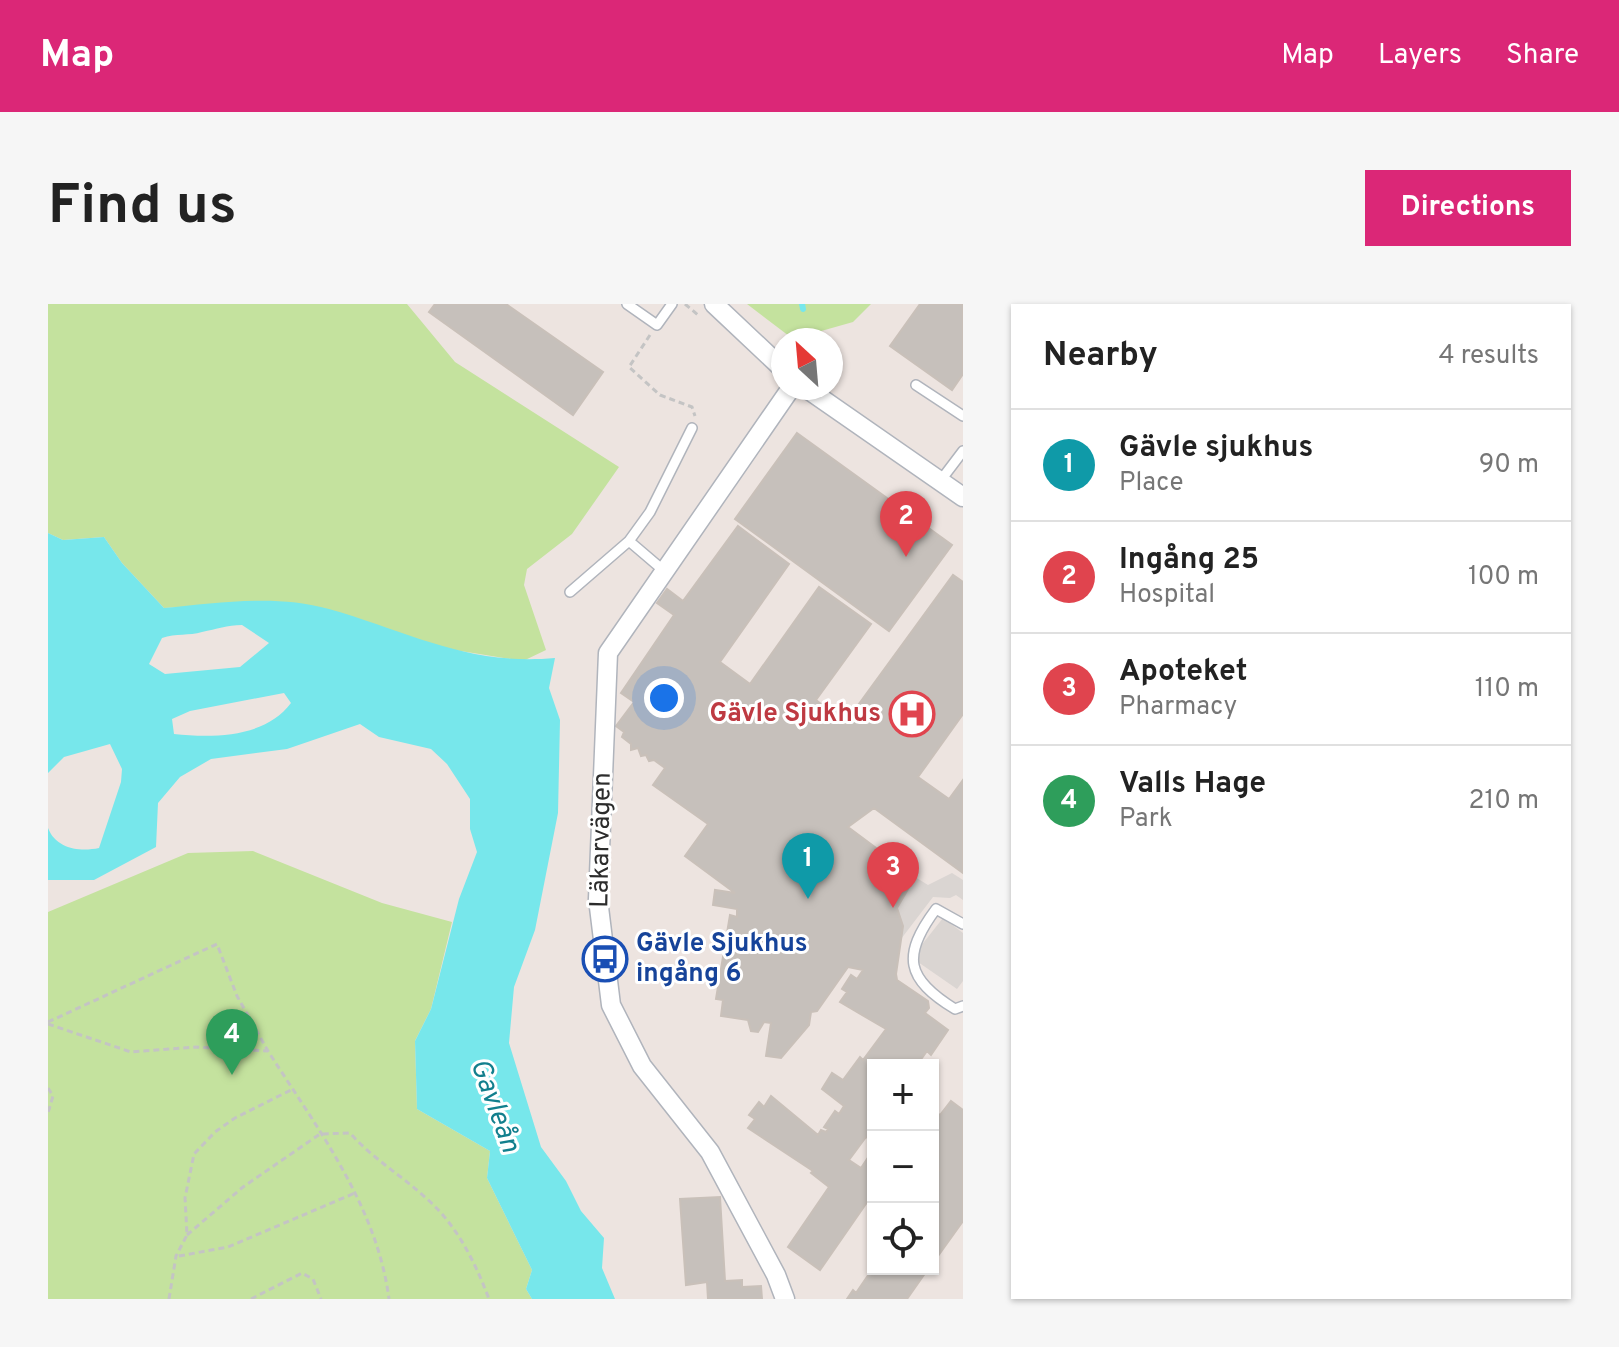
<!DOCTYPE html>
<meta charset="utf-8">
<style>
:root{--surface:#fff;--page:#f6f6f6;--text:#222;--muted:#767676;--line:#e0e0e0;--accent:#db2777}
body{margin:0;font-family:Overpass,sans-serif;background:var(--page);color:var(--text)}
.controls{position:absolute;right:24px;bottom:24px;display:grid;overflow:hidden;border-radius:0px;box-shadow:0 2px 6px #0004}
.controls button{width:72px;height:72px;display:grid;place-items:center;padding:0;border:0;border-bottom:2px solid var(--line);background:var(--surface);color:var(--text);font:40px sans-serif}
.compass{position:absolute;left:723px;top:24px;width:72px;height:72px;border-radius:50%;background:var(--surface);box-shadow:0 2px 6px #0004;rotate:334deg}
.you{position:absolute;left:616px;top:394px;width:28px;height:28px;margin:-20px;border:6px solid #fff;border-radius:50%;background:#1a73e8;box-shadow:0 0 0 12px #1a73e833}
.badge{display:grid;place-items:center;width:52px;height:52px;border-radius:50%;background:var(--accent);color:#fff;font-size:26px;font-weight:700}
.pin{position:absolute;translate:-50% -66px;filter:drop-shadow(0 2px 4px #0008)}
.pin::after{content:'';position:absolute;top:42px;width:28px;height:24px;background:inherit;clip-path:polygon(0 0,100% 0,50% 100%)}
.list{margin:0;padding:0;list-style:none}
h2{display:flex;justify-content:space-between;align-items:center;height:104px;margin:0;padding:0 32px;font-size:34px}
h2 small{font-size:26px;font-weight:400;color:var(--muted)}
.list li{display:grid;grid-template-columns:52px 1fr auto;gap:24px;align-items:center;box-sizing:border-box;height:112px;padding:0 32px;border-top:2px solid var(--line)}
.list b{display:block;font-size:30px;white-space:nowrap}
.list p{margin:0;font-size:26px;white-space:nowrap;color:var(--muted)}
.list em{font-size:26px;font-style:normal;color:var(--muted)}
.icon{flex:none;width:44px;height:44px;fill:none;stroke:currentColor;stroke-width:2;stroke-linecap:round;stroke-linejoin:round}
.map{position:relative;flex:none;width:915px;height:995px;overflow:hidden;border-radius:0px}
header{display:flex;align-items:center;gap:48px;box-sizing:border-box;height:112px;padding:0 40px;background:var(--accent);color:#fff}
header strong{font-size:38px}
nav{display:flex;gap:44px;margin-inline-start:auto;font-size:28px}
.intro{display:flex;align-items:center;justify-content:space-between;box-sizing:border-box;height:192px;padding:0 48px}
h1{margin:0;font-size:56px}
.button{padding:20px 36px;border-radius:0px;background:var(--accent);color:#fff;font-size:28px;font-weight:700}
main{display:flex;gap:48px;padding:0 48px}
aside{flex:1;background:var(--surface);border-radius:0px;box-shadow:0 2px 6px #0004}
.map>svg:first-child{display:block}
.green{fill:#c4e29e}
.plaza{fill:#dad5d2}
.water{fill:#77e7eb;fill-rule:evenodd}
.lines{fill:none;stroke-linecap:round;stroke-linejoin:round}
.stream{stroke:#77e7eb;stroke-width:6}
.building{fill:#c6c0bb;stroke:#c9c0b9;stroke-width:2}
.service-casing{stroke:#b0b4bc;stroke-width:12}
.minor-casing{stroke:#b0b4bc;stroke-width:21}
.path{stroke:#c4c4c4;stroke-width:3;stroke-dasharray:6 4;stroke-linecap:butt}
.service{stroke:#fff;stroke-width:9}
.minor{stroke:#fff;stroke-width:18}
.labels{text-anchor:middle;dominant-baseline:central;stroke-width:6;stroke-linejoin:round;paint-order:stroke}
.health-label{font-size:26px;font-weight:bold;fill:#be3a42;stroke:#fff;text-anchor:end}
.street-label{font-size:26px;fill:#2c2c2c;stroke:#fff}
.transit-label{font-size:26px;font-weight:bold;fill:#164399;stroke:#fff;text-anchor:start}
.water-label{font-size:28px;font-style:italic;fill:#127f8d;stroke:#fff}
</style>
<header>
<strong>Map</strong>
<nav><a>Map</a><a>Layers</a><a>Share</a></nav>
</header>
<div class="intro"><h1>Find us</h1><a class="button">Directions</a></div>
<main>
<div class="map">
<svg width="915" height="995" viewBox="0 0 915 995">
<rect width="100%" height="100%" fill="#ede4e0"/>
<!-- green -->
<path class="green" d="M0 0H359L407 58 571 163 524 230 479 265 476 281 498 346 475 357 388 343 279 305 219 298 116 304 74 259 56 233 15 236 0 229Z
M699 0H823L805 18 745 35Z
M205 547 334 599 404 618 383 705 367 737 369 805 442 847 439 874 484 966 478 985 484 995H0V608L140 549Z"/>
<!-- plaza -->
<path class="plaza" d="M904 569 915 576V596L908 591 902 594 885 593 853 635 855 622 849 604 867 573 880 581Z
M895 614 915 629V677L909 685 870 658 872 643Z"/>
<!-- water -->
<path class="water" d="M0 229 15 236 56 233 74 259 116 304C170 299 228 290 281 305 362 328 419 362 507 354L501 384 512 416 510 509 487 626 466 683 461 739 493 843 518 877 533 907 556 934 554 964 567 995H484L478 985 484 966 439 874 442 847 369 805 367 737 383 705 411 595 429 548 422 525V495L399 460 383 445 331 433 312 420 239 445 163 455 132 473 110 499 108 543 46 576H0V524C8 545 32 548 51 544L73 478 74 465 62 440 16 453 0 469ZM194 321 221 339 192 363 117 370 101 360 114 334C128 329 141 332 154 328 169 325 179 321 194 321ZM236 389 243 399C217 434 165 434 126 430L124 415 142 407Z"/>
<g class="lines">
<!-- stream -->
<path class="stream" d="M754 0 755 5"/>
</g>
<!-- building -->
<path class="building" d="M387 0H458L555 68 525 111 381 8Z
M872 0H915V70L904 86 842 42Z
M749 129 904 241 841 327 687 215Z
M690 222 741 260 672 358 702 380 771 283 823 320 768 396 797 419 905 271 915 278V410L870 473 901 495 915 476V569L826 504 800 523 867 573 849 604 855 622 848 670 849 676 880 697 881 704 877 709 900 726 883 751 879 747 869 761H825V836L818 833 801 856 813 864 825 846V896L822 894 772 966 740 943 781 883 763 869 765 867 700 824 707 815 701 811 711 798 716 803 723 792 770 831 773 826 778 828 780 825 776 823 787 807 791 810 796 802 774 785 784 769 795 776 812 753 815 756 838 725 792 698 799 688 794 685 803 671 809 675 815 666 800 663 769 707 763 708 761 721 733 754 718 752 723 719 716 718 710 728 703 727 700 716 673 712 675 696 668 695 682 611 689 613V605L665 601 667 586 687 589 637 552 660 520 605 481 617 464 606 456 601 457 598 451 593 452 590 444 583 446V440L574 433 576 428 568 422 586 398 573 389 626 311 609 299 619 285 635 297Z
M903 797 915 806V917L885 959V876L892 865 885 860V806L892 811Z
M672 893 677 977 694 976V983L713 982 714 995H660L659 978 638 981 632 895Z
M825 964V965H880L859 995H799L805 986 808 989Z"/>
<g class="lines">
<!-- service casing -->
<g class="service-casing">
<path id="service" d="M579 0 609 21 624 0
M868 81 915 112
M893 176 915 147
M581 237 602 208 644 124
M522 288 581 237 615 266
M915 620 888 605C853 652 858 675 907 705L915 702"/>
</g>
<!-- minor casing -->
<g class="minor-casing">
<path id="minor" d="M666 0 735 65
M758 84 915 193
M737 995 728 971 662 848 594 762 563 701 550 595 560 349 743 84"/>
</g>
<!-- path -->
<path class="path" d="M637 0 650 11
M602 31 581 63 612 91 644 103 647 112
M0 718 169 640 189 692 220 747
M0 720 83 748 148 743 220 747C269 824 329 902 341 995
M0 784 5 792 0 809
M139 931 195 883 272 830 302 829C325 855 353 871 378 894 409 921 427 958 441 995
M131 952 180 943 307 889
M121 995 128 952 139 931 137 894 146 850 167 828 187 814 245 785
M203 995 254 969 265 975 273 995"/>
<!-- service -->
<use href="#service" class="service"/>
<!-- minor -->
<use href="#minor" class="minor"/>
</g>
<!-- icons -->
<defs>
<g id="hospital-ring" transform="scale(2.3)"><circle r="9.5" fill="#fff" stroke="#e0444e" stroke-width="1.5"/><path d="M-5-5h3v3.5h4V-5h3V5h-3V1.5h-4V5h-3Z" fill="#e0444e"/></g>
<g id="bus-ring" transform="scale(2.3)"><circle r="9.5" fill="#fff" stroke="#1a4fb4" stroke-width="1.5"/><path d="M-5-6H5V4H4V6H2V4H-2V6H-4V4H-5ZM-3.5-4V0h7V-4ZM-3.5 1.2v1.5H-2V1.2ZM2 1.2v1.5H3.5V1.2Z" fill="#1a4fb4"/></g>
</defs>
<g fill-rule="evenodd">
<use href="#hospital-ring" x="864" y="410"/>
<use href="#bus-ring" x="557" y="655"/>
</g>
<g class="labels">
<!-- health labels -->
<g class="health-label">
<text x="833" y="410">Gävle Sjukhus</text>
</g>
<!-- street labels -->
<g class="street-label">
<text transform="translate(554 536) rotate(-89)">Läkarvägen</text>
</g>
<!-- transit labels -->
<g class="transit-label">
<text x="588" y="640">Gävle Sjukhus<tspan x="588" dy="30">ingång 6</tspan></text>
</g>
<!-- water labels -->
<g class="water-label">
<text transform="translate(446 802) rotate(70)">Gavleån</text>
</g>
</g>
</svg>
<div class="controls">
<button>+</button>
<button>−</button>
<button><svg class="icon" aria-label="locate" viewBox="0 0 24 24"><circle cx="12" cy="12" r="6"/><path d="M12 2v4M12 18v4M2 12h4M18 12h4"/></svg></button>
</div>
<svg class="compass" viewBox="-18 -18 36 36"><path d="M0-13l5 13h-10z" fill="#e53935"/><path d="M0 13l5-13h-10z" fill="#767676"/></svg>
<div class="you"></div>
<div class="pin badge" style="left:760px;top:595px;background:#0f9aa8">1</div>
<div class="pin badge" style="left:858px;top:253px;background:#e0444e">2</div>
<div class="pin badge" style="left:845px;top:604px;background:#e0444e">3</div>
<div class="pin badge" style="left:184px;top:771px;background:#2e9e5b">4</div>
</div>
<aside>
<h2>Nearby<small>4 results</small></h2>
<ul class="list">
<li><span class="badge" style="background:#0f9aa8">1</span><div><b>Gävle sjukhus</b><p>Place</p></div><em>90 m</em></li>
<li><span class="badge" style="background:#e0444e">2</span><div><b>Ingång 25</b><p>Hospital</p></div><em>100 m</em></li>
<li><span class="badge" style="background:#e0444e">3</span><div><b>Apoteket</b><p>Pharmacy</p></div><em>110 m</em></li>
<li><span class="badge" style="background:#2e9e5b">4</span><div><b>Valls Hage</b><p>Park</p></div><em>210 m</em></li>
</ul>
</aside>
</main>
